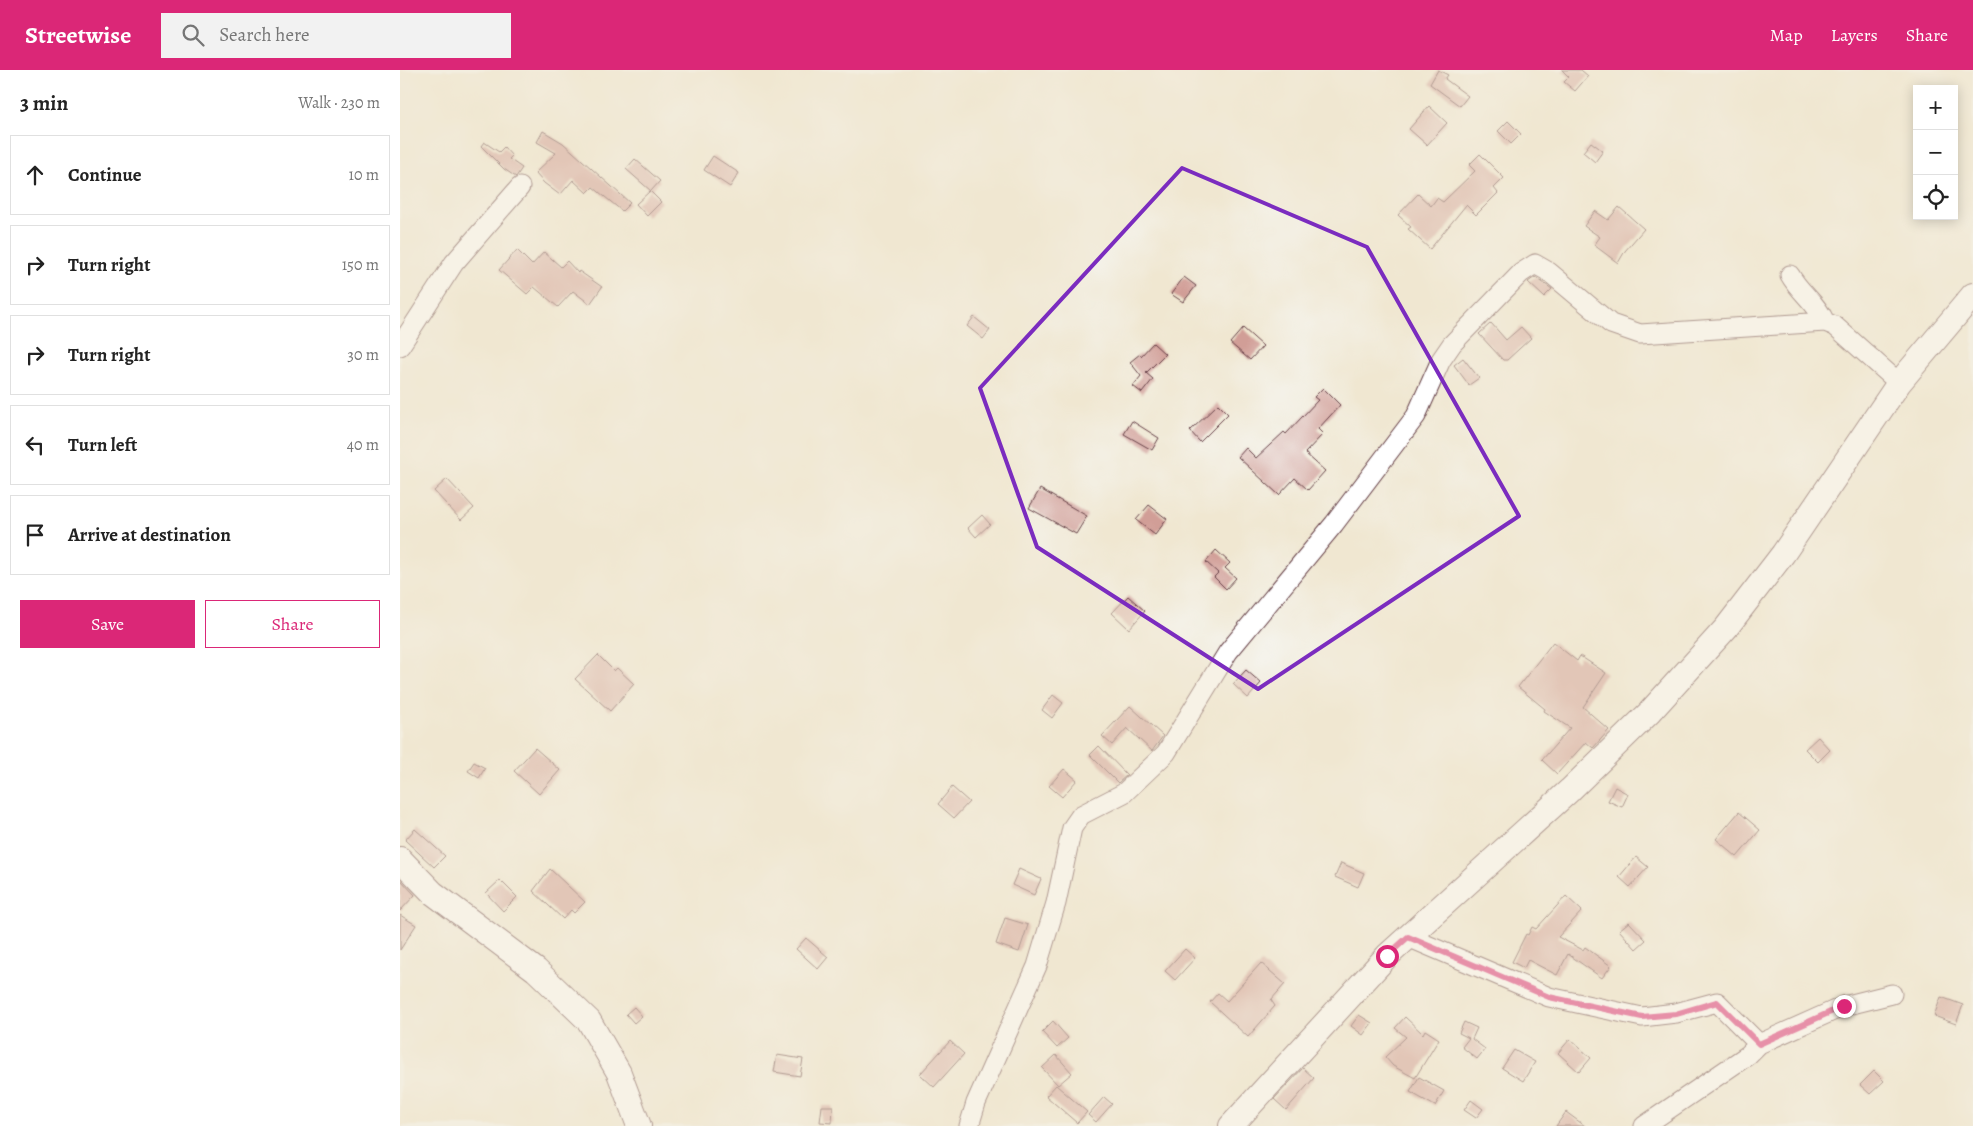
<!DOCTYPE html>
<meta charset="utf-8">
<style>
:root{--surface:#fff;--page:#f2f2f2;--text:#222;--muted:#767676;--line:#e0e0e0;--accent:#db2777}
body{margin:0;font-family:Alegreya,serif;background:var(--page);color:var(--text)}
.controls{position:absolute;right:15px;top:15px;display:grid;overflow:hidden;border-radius:0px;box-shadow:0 2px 12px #0003}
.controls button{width:45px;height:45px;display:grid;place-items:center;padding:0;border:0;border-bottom:1px solid var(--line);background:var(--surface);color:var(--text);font:25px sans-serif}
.stop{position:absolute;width:15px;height:15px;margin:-11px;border:4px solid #db2777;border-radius:50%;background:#fff}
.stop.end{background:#db2777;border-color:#fff;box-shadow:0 1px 5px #0008}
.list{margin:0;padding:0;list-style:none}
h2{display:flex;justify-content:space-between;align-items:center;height:65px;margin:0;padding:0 20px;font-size:21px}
h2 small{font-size:16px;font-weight:400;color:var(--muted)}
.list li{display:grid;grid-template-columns:32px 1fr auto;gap:15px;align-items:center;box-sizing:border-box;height:80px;margin:0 10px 10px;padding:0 10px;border:1px solid var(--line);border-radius:0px}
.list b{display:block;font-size:19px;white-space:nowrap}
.list em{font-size:16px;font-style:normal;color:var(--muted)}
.actions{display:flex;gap:10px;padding:15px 20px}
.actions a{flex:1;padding:11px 0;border:1px solid var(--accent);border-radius:0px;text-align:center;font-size:18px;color:var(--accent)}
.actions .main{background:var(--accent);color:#fff}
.icon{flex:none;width:28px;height:28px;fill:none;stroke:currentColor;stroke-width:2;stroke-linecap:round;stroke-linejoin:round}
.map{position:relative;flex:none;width:1573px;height:1056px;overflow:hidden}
header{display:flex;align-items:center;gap:30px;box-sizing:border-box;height:70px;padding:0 25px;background:var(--accent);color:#fff}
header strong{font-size:24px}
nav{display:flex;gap:28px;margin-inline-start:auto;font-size:18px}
.search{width:350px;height:45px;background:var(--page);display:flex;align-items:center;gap:12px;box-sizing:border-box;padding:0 18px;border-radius:0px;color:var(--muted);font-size:19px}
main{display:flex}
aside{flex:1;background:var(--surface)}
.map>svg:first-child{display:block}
.building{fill:#d19e97}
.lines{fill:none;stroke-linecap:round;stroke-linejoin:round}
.minor-casing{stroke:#633d44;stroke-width:21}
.major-casing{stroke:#633d44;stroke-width:26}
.minor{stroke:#fff;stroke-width:19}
.major{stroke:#fff;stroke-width:24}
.route{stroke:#db2777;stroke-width:6}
.marked{fill:none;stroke:#7b2cbf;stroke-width:4;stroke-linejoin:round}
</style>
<header>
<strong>Streetwise</strong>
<div class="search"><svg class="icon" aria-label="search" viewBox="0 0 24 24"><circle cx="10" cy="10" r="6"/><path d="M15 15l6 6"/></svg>Search here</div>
<nav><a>Map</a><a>Layers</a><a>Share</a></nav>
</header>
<main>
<aside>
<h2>3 min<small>Walk · 230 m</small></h2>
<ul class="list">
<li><svg class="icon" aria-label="ahead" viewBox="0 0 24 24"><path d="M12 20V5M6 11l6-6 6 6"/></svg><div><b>Continue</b></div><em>10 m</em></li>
<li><svg class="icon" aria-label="right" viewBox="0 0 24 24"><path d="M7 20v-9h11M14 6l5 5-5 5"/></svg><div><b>Turn right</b></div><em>150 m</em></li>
<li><svg class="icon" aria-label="right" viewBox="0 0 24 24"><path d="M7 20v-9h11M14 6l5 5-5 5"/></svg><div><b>Turn right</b></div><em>30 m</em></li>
<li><svg class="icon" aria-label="left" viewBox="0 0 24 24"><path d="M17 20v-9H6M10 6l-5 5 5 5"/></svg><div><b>Turn left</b></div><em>40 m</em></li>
<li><svg class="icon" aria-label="arrive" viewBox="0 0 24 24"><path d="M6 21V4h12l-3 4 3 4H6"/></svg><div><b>Arrive at destination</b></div></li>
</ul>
<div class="actions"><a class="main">Save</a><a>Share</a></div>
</aside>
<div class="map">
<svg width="1573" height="1056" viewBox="0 0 1573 1056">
<rect width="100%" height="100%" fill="#f6f6f2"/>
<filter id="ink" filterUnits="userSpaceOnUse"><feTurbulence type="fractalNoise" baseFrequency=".02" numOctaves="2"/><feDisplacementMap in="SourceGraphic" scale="10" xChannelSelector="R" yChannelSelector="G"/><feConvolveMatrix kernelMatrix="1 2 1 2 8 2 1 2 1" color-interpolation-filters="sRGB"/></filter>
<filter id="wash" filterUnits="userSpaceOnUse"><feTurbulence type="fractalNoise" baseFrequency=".0096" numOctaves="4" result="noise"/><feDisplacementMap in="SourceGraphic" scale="20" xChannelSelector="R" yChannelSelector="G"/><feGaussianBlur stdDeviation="1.12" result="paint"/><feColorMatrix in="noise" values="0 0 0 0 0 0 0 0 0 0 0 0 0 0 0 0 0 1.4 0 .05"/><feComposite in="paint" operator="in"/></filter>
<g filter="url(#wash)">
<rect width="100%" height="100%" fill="#f0e7d1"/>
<g id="blocks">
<!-- building -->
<path class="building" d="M1038 0 1048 5 1045 9 1068 26 1060 36 1030 14Z
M1162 0H1181L1188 6 1175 21 1164 12 1169 7Z
M1029 36 1047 53 1027 75 1009 59Z
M1108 51 1121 64 1111 74 1098 61Z
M143 61 163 73 230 133 222 141 193 117 187 123 173 110 160 125 144 113 135 103 156 83 137 72Z
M84 72 99 82 104 77 112 86 109 89 122 98 116 107 104 99 81 76Z
M1191 72 1203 81 1195 92 1183 82Z
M1080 84 1104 108 1094 118 1098 123 1076 145 1066 135 1030 179 1008 159 1011 157 998 145 1018 124 1031 136 1037 128 1043 132 1075 101 1069 95Z
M313 86 339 103 330 117 304 100Z
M235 89 260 111 251 121 226 99Z
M250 121 261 132 247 146 236 134Z
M1219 137 1244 159 1225 181 1218 193 1194 175 1200 167 1184 156 1195 141 1208 150Z
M117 180 132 195 144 182 161 197 167 191 178 203 179 201 202 217 190 234 173 221 158 237 134 217 127 224 99 200Z
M784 207 796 216 783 232 771 224Z
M1135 207 1152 219 1144 227 1128 212Z
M574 247 590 260 583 269 567 256Z
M1091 253 1106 270 1121 257 1131 268 1107 290H1103L1079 264Z
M843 258 863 276 850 290 830 273Z
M753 273 765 284 746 303 753 309 742 323 733 316 741 306 730 292 740 284 741 286Z
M1063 288 1079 308 1069 315 1054 295Z
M923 318 940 335 918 359 923 364 905 383 925 401 908 420 895 408 879 425 838 387 846 378 856 388 884 362 886 364 918 330 914 327Z
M818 334 828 344 800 372 790 361Z
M732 351 759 368 752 380 724 364Z
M47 409 74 438 61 450 34 421Z
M640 419 687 446 676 464 629 438Z
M749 435 767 449 755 465 736 450Z
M582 445 590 454 576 467 568 458Z
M816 480 830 493 825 498 836 508 826 519 814 507 818 503 806 492Z
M728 526 745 541 729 559 712 543Z
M1153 572 1177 591 1180 586 1206 603 1183 637 1209 660 1193 678 1186 672 1157 704 1142 690 1170 658 1144 641 1145 639 1118 617Z
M198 585 214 601 217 598 234 614 210 641 175 609Z
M846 600 861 613 848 628 833 614Z
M653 625 663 633 652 648 642 640Z
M730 636 763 666 752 681 727 658 712 675 702 666Z
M1418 667 1430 680 1418 692 1405 679Z
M699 676 727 705 718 713 690 685Z
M135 678 160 700 139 724 114 701Z
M74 692 85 698 79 708 68 701Z
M664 699 677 710 662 727 649 716Z
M552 717 569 732 554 748 538 734Z
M1215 717 1228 724 1222 737 1208 731Z
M1339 742 1360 760 1337 787 1316 769Z
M15 759 45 786 34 797 5 770Z
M1236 787 1248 797 1230 817 1219 807Z
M941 793 964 803 958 817 935 807Z
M150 799 185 832 174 843 171 840 163 849 133 821Z
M619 799 641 809 634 825 612 815Z
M0 809 15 825 0 841Z
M100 810 117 827 103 841 86 823Z
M1166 826 1182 841 1158 867 1183 880 1185 877 1211 896 1202 908 1168 884 1157 905 1128 890 1124 898 1112 892 1126 864 1128 865 1132 857 1136 859Z
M0 845 16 855 0 880Z
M605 848 628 855 619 882 596 874Z
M1229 852 1246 870 1236 879 1219 860Z
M406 868 428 887 418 899 396 879Z
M785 879 795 888 775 910 765 901Z
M861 893 885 914 871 930 875 936 848 967 810 932 818 923 827 931Z
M1541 927 1563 935 1556 954 1534 946Z
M234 937 242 946 234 953 226 944Z
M959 945 972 953 963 965 951 956Z
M1005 947 1023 964 1025 960 1039 969 1015 1008 993 996 985 987 1006 967 995 958Z
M653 951 668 968 657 978 642 962Z
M1064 952 1077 958 1072 969 1085 979 1077 989 1062 977 1069 968 1059 963Z
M1170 969 1191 988 1179 1002 1158 983Z
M550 971 564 984 534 1017 520 1004Z
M1114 980 1135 992 1123 1011 1102 998Z
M377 985 403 989 400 1006 374 1002Z
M656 985 672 1003 658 1015 642 998Z
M903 998 914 1008 886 1040 874 1029Z
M1474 1001 1484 1011 1470 1024 1460 1015Z
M1019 1007 1044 1021 1035 1036 1010 1022Z
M656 1015 687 1042 677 1053 646 1026Z
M704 1027 712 1034 696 1052 688 1045Z
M1071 1030 1083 1039 1076 1048 1064 1040Z
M422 1036H433L432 1053 420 1052Z
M1166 1042 1185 1056H1156Z"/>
</g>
</g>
<g filter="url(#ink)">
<use href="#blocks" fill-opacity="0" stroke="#633d44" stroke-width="1"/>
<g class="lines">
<!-- minor casing -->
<g class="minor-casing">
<path id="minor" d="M1390 205C1400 223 1417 233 1425 252
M0 276 54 193 120 117
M1008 867 1149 927 1242 947 1276 943 1317 932 1359 974
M569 1056 576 1033 637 896 656 833 672 758 681 745 724 723 766 683 828 582 934 454 1016 346 1041 290 1052 274 1121 203 1135 194 1149 202 1211 254 1240 264 1425 252 1435 256 1499 313
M1244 1056 1348 985 1359 974 1444 936 1492 924"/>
</g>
<!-- major casing -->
<g class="major-casing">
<path id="major" d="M0 789 33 823 136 900 189 951 219 1003 239 1056
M831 1056 987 886 1170 720 1249 643 1326 558 1383 484 1499 313 1573 225"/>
</g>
<!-- minor -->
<use href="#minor" class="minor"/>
<!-- major -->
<use href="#major" class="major"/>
</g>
</g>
<g class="lines" filter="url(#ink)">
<!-- route -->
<path class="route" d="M987 886 1008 867 1149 927 1242 947 1276 944 1317 932 1359 974 1444 936"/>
</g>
<!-- marked area -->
<path d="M0 0H1573V1056H0ZM782 98 967 177 1119 446 858 619 637 477 580 318Z" fill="#f0e7d1" fill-opacity=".55" fill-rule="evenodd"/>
<path class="marked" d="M782 98 967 177 1119 446 858 619 637 477 580 318Z"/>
</svg>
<div class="controls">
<button>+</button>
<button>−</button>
<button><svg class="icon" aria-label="locate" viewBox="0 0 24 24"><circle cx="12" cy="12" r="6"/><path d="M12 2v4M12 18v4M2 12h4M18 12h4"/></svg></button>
</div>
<div class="stop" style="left:987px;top:886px"></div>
<div class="stop end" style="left:1444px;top:936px"></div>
</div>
</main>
